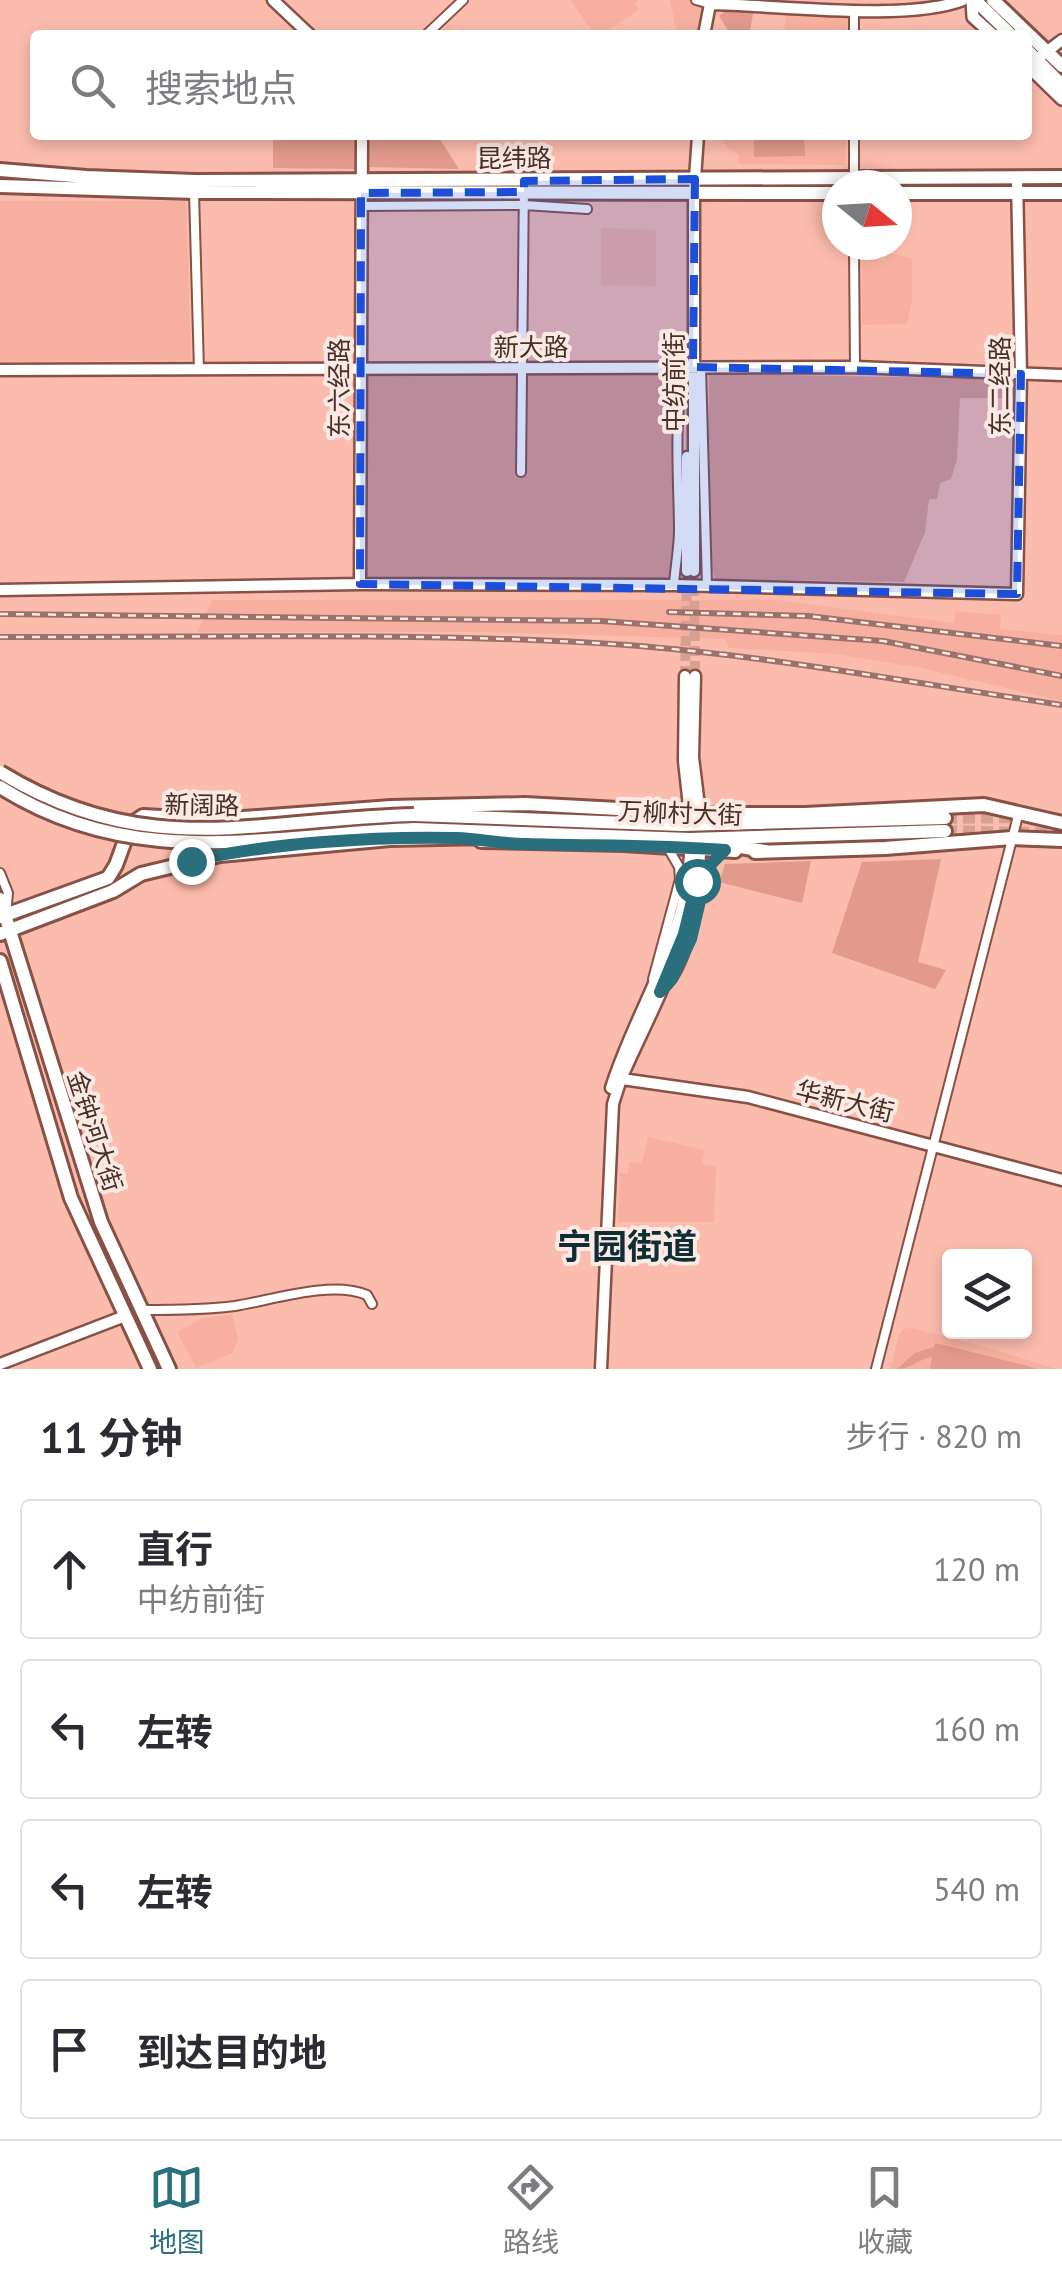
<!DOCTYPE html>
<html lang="zh">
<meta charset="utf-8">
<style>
:root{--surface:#fff;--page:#f7f7f7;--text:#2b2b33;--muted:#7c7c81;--line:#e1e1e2;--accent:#296f7d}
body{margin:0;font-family:"PT Sans","Noto Sans SC",sans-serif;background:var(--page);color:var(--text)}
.controls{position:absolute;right:30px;bottom:30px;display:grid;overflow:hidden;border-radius:10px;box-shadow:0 5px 15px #0003}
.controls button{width:90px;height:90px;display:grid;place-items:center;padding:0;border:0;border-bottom:2px solid var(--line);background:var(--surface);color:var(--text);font:50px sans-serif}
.compass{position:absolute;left:822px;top:170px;width:90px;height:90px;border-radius:50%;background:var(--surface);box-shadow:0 5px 15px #0003;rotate:108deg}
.stop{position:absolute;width:30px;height:30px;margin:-22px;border:8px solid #296f7d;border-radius:50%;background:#fff}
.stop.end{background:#296f7d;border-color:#fff;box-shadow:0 2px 10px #0008}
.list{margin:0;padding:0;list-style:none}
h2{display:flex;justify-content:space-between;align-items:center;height:130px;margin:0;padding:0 40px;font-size:42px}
h2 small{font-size:32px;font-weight:400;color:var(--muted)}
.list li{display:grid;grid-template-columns:65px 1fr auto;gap:30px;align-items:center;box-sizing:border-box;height:140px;margin:0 20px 20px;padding:0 20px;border:2px solid var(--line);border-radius:10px}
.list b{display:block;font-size:38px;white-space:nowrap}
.list p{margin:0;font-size:32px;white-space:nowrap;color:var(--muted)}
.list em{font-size:32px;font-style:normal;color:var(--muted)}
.icon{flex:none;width:55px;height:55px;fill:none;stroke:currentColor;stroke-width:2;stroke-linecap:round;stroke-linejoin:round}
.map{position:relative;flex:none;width:1062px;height:1369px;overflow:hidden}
.search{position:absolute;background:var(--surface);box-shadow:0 5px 15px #0003;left:30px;right:30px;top:30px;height:110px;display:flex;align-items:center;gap:25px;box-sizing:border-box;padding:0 35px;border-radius:10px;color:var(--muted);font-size:38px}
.sheet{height:770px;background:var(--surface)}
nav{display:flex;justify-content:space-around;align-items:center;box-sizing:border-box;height:140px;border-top:2px solid var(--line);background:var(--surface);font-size:28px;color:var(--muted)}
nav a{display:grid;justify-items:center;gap:5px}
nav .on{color:var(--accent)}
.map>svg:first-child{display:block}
.built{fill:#f7b0a0}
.green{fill:#e19a8b}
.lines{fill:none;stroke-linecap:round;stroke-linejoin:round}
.tertiary-tunnel{stroke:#d7a093;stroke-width:10;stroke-dasharray:10 5;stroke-linecap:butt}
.trunk-tunnel{stroke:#d7a093;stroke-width:12;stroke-dasharray:12 6;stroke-linecap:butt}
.minor-casing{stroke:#885145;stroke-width:12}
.tertiary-casing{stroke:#885145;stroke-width:15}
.secondary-casing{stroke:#885145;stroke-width:16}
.primary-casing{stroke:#885145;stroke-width:18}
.trunk-casing{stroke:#885145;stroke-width:18}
.minor{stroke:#fff;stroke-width:8}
.tertiary{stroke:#fff;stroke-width:10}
.secondary{stroke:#fff;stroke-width:11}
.primary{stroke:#fff;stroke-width:12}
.trunk{stroke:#fff;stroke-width:12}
.rail-casing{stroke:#9c7167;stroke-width:6}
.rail{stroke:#fde9e4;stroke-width:2.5;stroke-dasharray:8;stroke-linecap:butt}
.trunk-bridge-casing{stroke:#885145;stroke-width:18;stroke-linecap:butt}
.trunk-bridge{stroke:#fff;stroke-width:12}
.route{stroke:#296f7d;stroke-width:12}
.marked{fill:#1d4ed8;fill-opacity:0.2;stroke:#1d4ed8;stroke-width:8;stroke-dasharray:20 12;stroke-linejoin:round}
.labels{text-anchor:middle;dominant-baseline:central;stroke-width:8;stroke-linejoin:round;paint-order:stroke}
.street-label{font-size:25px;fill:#482f29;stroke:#fde9e4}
.district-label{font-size:35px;font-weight:bold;fill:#0d2e35;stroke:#fde9e4}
</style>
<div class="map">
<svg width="1062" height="1369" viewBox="0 0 1062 1369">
<rect width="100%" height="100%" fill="#fbbcad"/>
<!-- built -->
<path class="built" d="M570 0H638L635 3 639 10 601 35H595Z
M670 0H767V8L708 7 700 35H677Z
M786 11 848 13 847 35H784Z
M702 135H846L845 165 738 164 739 155 728 148 721 137 702 138Z
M0 201H186L191 360 0 362Z
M601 228 656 230V286L601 285Z
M862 252H885L912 258V300L907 324 862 325Z
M212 600H777L954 623 955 611 1001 615 1000 629 1062 635V701L921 668 836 654 729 648 726 639 483 632H197Z
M648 1137 705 1150 702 1164 716 1166 714 1222H618L620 1173H628L629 1162 642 1163Z
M232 1314 238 1338 233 1353 196 1368 177 1332 200 1319Z
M912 1328 983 1346 1056 1369H890L899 1335 903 1329Z"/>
<!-- green -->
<path class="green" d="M728 9H754L749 35H731L719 16Z
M273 135H357L355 169 273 168Z
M369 135H437L459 169 367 167Z
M754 135H804L805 156 754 157Z
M674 372 677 578H366L364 374Z
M709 374 1013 379V398H960L957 459 951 479 940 483 937 499H929L925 532 904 582 715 579 708 557Z
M941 859 918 962 946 970 935 989 832 953 862 862Z
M811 861 802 903 719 882 725 864Z
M935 1343 1028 1366 1035 1369H930L932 1357C918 1359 911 1369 897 1369L915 1353 934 1347Z"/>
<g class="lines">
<!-- tertiary-tunnel -->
<path class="tertiary-tunnel" d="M694 571 695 676
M685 676 687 577"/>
<!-- trunk-tunnel -->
<path class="trunk-tunnel" d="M945 818 1025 817
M945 831 1062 834"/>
<!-- minor casing -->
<g class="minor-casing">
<path id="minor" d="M696 0 710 4
M854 10V35
M426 35 463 0
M854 185V135
M194 192 199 370
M361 206 524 205 587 209
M854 245 855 367
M701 367 707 586
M521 472 524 181
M674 585C675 567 679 549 679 530 679 486 672 405 687 366
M0 873 8 893 6 915
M653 979 680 879 679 867 667 846
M667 985C698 951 693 873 721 853
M141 1310C173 1310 204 1310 235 1306 273 1300 331 1280 367 1295L372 1304
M876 1369 1019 812"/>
</g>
<!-- tertiary casing -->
<g class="tertiary-casing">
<path id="tertiary" d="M273 0 310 35
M704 35 710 4C775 5 907 22 963 0
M1041 56 1062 40
M0 370 855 367 1062 375
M687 457V571
M694 571V193L698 135
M360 584 362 135
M0 590 360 584 674 585 1017 594 1021 374 1017 179
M685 676 684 761 689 806
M695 676 693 757 699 806
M615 1078 748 1097 1062 1180
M611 1088C636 1008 687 939 690 854
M0 1364 125 1316
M601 1369 613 1104 621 1079C652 1008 696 934 700 854"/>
</g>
<!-- secondary casing -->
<g class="secondary-casing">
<path id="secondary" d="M972 0 973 17 993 35
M1027 65 1062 99"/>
</g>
<!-- primary casing -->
<g class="primary-casing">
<path id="primary" d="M975 0 1011 35
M993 0 1062 66
M1027 50 1062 85
M0 170 86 177 195 181 1062 177
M0 186 194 192 837 193
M897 193H1062
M481 841 623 844 735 851
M755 852 885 848 1012 838 1062 840
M0 899 101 1222 169 1369
M0 917 108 878 116 865 131 824 143 816 217 820 391 807 525 804 711 814H805L984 805 1062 823
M0 934 113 891 141 874 220 855 390 839 487 837
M0 961 71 1198 150 1369"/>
</g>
<!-- trunk casing -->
<g class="trunk-casing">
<path id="trunk" d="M414 815 681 825 945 818
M414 829 690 839 945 831
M722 844 765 851"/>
</g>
<!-- minor -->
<use href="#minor" class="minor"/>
<!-- tertiary -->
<use href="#tertiary" class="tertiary"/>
<!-- secondary -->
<use href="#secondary" class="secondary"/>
<!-- primary -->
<use href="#primary" class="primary"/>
<!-- trunk -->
<use href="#trunk" class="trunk"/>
<!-- rail casing -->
<g class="rail-casing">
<path id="rail" d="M669 612 808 616 1062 646
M0 614 601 621 883 641 1062 676
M0 637C209 638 419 631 627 645 773 656 918 684 1062 705"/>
</g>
<!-- rail -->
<use href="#rail" class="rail"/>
<!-- trunk-bridge casing -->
<g class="trunk-bridge-casing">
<path id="trunk-bridge" d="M0 772C147 862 256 819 414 815
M0 787C134 872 267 835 414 829"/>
</g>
<!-- trunk-bridge -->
<use href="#trunk-bridge" class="trunk-bridge"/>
</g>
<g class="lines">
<!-- route -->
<path class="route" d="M191 861C270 843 376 836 457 838 480 839 503 844 526 844 592 846 658 845 725 850L708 867 691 939 672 979 660 992 684 934 697 881"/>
</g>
<!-- marked area -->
<path class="marked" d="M695 179 693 367 1021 374 1017 594 360 584 361 193 524 192V181Z"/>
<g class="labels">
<!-- street labels -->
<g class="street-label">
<text x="514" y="158">昆纬路</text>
<text x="531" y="347">新大路</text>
<text transform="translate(674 382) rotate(-90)">中纺前街</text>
<text transform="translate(1000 386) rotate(-90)">东二经路</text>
<text transform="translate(339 388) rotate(-90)">东六经路</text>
<text transform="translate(202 805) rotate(1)">新阔路</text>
<text transform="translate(680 813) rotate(2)">万柳村大街</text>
<text transform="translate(845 1101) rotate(14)">华新大街</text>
<text transform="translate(95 1131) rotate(72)">金钟河大街</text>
</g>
<!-- district labels -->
<g class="district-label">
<text x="627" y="1246">宁园街道</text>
</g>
</g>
</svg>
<div class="controls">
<button><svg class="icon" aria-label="layers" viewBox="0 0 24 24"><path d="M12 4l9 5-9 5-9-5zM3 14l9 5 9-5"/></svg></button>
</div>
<svg class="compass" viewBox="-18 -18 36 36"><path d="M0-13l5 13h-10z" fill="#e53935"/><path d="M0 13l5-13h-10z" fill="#7c7c81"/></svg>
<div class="stop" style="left:697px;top:881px"></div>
<div class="stop end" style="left:191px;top:861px"></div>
<div class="search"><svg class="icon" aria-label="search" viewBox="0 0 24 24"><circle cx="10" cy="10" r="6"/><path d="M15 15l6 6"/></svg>搜索地点</div>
</div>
<section class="sheet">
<h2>11 分钟<small>步行 · 820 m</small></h2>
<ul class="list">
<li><svg class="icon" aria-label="ahead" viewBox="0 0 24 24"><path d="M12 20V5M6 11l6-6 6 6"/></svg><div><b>直行</b><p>中纺前街</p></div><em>120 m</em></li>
<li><svg class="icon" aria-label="left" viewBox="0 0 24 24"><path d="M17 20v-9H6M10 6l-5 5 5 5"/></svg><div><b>左转</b></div><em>160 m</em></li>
<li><svg class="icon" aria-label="left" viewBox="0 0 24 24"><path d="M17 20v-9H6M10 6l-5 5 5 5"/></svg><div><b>左转</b></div><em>540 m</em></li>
<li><svg class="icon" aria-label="arrive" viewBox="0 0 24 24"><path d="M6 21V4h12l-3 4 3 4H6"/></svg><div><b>到达目的地</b></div></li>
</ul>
</section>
<nav>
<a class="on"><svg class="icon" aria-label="map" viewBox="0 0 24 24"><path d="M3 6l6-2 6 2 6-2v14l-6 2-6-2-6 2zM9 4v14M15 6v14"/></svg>地图</a>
<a><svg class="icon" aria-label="directions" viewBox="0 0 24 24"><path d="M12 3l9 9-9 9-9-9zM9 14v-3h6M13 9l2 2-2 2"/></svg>路线</a>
<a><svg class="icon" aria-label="saved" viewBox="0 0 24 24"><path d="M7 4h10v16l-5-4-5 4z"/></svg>收藏</a>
</nav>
